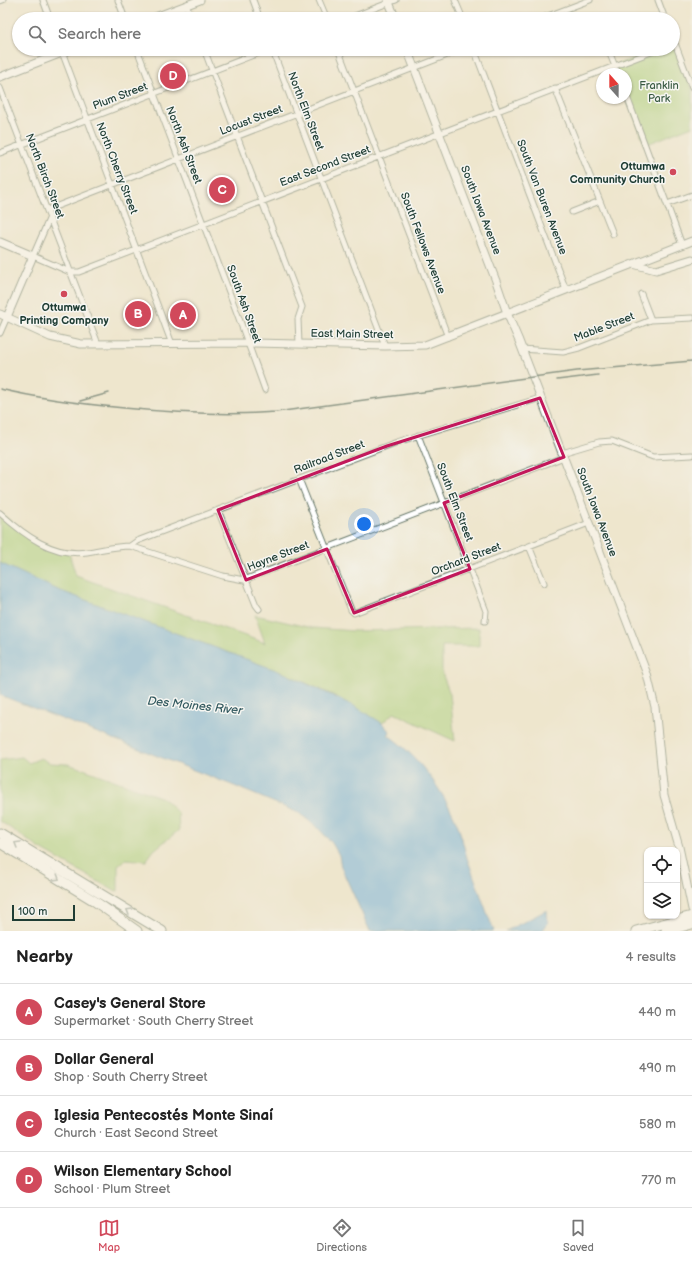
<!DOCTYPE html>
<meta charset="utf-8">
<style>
:root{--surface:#fff;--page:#f2f2f2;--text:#222;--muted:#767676;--line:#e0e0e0;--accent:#d1495b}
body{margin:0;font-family:"Balsamiq Sans",sans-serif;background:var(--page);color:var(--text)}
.controls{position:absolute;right:12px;bottom:12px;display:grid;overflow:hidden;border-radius:8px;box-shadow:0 1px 3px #0004}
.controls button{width:36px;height:36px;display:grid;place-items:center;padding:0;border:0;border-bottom:1px solid var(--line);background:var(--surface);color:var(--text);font:20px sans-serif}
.compass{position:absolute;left:596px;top:68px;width:36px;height:36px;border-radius:50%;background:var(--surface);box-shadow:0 1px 3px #0004;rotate:339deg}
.scale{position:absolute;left:12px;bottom:10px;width:63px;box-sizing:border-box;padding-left:4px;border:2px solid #1f3d34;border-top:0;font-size:11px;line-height:14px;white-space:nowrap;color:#1f3d34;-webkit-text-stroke:3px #f6f6f2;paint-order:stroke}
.you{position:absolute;left:364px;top:524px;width:14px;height:14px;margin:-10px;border:3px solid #fff;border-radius:50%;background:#1a73e8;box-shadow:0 0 0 6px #1a73e833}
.badge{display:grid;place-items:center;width:26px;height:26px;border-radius:50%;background:var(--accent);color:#fff;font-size:13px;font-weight:700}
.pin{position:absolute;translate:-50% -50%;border:2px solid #fff;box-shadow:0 1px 4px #0006}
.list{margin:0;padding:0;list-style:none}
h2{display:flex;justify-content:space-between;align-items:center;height:52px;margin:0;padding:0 16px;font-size:17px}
h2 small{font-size:13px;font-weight:400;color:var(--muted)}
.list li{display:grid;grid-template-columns:26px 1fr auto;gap:12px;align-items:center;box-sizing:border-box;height:56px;padding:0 16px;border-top:1px solid var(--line)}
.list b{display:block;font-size:15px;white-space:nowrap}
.list p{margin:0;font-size:13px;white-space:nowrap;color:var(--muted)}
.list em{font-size:13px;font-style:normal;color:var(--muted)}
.icon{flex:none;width:22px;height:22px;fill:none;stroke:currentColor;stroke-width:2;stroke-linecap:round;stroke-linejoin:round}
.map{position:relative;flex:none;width:692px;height:931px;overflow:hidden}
.search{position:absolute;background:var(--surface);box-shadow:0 1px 3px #0004;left:12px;right:12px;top:12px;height:44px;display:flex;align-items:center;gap:10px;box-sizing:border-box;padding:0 14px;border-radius:22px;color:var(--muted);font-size:15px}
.sheet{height:276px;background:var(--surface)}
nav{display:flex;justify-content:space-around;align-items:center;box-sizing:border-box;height:56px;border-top:1px solid var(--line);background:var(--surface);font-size:11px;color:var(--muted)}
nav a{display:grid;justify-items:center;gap:2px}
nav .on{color:var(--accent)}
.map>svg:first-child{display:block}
.green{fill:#a7d17d;stroke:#638758}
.water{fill:#69aedf;stroke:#44768a}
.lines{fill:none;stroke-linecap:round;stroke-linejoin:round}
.street-casing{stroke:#67786a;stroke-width:7}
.secondary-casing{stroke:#67786a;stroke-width:9}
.highway-casing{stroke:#67786a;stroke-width:11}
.street{stroke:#fff;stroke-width:5}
.secondary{stroke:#fff;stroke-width:7}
.highway{stroke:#fff;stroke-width:9}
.rail{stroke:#1f3d34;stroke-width:1.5}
.oneway{stroke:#8f9e9a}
.marked{fill:none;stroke:#c2185b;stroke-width:3;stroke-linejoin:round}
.poi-dot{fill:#d1495b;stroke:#f6f6f2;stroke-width:1.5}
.labels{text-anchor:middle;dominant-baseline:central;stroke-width:3;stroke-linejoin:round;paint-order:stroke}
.park-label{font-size:11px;fill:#3a5b43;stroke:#f6f6f2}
.street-label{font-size:11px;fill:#1f3d34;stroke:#f6f6f2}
.poi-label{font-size:11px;font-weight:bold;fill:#1f3d34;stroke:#f6f6f2;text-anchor:end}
.water-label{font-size:12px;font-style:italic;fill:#32595f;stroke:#f6f6f2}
</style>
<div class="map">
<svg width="692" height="931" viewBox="0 0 692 931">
<rect width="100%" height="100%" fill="#f6f6f2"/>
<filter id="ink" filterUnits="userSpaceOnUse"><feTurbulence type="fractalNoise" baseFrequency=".025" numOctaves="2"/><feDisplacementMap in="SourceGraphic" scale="8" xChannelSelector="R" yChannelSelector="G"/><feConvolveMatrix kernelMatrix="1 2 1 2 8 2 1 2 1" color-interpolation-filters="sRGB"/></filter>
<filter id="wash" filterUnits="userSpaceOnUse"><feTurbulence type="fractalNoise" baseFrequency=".012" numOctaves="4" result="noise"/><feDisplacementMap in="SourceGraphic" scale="16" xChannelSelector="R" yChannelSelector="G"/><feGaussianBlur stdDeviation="0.9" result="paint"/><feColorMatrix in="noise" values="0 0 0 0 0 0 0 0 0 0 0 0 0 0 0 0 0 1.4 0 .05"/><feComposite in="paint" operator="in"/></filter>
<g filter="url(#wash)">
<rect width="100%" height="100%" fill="#eee6cd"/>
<!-- green -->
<path class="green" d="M673 44 692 88V126L645 145 626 94V74H618L615 65 659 49H673Z
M0 513 38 543 69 553 76 576 265 643 255 615 312 628 355 631 479 628V646H442V673L450 694 455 741 394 713 382 723 335 696 284 673 58 590 0 563Z
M22 757 29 763 41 758 50 763 68 764 86 770 163 798 178 813 179 830 154 850 146 861 126 859 118 865V891L113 890 39 848 0 821V760Z"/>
<!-- water -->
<path class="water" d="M0 563 58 590 284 673 356 707 382 723 390 732 388 735C418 756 444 791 458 826 463 840 465 855 471 869 479 890 486 911 494 931H370L341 867 339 855 332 843 318 828 299 813 232 785 0 695Z
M547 910 548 923 542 931H506Z"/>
</g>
<g filter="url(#ink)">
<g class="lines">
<!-- street casing -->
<g class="street-casing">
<path id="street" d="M43 0 50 19
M118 0 125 19
M253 0 260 19
M319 0 327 19
M455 0 463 19
M658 0 665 19
M0 1 3 0
M186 5 192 19
M347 19 396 0
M540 19 590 0
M673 38 692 88
M61 49 172 344
M137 49 237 313 265 390
M204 49 302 307 298 319 299 344
M272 49 385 346
M338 49 448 337
M474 49 566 290
M608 49 618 74
M0 88 98 344
M555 88 613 234
M626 94 682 245
M0 153 269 49
M667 204 692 195
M47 210 463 49
M572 212 600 201
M50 217 33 256 70 272H79L659 49
M641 294 651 320
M0 333 7 317
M522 349 563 352 579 348 651 320 692 318
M418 435 486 611 485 621
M562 453 599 442 612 441 653 457 692 455
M299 479 351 610 354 613 589 523
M218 510 256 605 259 609
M0 513C24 535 53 557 87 552 101 550 115 546 130 546L223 576 244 580 564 457
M130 546 137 541 397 442 540 398
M529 546 544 583"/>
</g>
<!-- secondary casing -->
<g class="secondary-casing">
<path id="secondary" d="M388 0 396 19
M150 19 200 0
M407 49 496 281 507 313 519 341 647 674 655 707 664 795 679 847 692 909
M0 77 72 49
M0 242 33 256 7 317
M633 264 656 270 692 259
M0 314 50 337 81 344 254 343 385 346 425 345 692 241"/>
</g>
<!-- highway casing -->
<g class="highway-casing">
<path id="highway" d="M0 833 162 931
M0 843 93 900 137 931
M636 931 692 916
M666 931 692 924"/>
</g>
<!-- street -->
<use href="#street" class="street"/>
<!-- secondary -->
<use href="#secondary" class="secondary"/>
<!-- highway -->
<use href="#highway" class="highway"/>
<!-- rail -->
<path class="rail" d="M557 380 598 375
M0 389C41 399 82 404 124 408 175 413 225 416 276 412L577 371 692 361
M80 401 109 393"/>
</g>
<!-- one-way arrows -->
<defs><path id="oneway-chevron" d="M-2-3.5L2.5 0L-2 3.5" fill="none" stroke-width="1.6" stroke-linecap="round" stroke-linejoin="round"/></defs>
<g class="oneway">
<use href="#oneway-chevron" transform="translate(17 844) rotate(-149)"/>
<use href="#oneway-chevron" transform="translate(57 878) rotate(32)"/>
<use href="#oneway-chevron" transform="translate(129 911) rotate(-149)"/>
</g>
</g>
<!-- marked area -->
<path d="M0 0H692V931H0ZM540 398 564 457 444 503 470 569 354 613 327 549 246 580 218 510 387 446Z" fill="#eee6cd" fill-opacity=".55" fill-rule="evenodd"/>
<path class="marked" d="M540 398 564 457 444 503 470 569 354 613 327 549 246 580 218 510 387 446Z"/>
<!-- markers -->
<g class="poi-dot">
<circle cx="673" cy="172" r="4"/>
<circle cx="64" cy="294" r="4"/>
</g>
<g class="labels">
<!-- park labels -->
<g class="park-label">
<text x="659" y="85">Franklin<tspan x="659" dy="13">Park</tspan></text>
</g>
<!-- street labels -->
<g class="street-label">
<text transform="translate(120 96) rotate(-21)">Plum Street</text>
<text transform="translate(306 111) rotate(69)">North Elm Street</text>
<text transform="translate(251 120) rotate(-21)">Locust Street</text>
<text transform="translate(184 145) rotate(69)">North Ash Street</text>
<text transform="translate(325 166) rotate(-21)">East Second Street</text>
<text transform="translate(117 168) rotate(69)">North Cherry Street</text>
<text transform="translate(45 176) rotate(69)">North Birch Street</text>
<text transform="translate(542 197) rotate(69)">South Van Buren Avenue</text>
<text transform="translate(481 210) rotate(69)">South Iowa Avenue</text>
<text transform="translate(423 243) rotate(69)">South Fellows Avenue</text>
<text transform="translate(244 304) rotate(70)">South Ash Street</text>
<text transform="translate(604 327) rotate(-21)">Mable Street</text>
<text transform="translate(352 334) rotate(1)">East Main Street</text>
<text transform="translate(329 457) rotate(-21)">Railroad Street</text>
<text transform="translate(455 502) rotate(69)">South Elm Street</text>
<text transform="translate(597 512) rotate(69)">South Iowa Avenue</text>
<text transform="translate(278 556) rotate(-21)">Hayne Street</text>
<text transform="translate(466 559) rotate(-21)">Orchard Street</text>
</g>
<!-- poi labels -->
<g class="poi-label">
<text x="665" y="166">Ottumwa<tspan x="665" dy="13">Community Church</tspan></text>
<text x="64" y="307" text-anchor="middle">Ottumwa<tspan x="64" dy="13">Printing Company</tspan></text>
</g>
<!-- water labels -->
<g class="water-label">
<text transform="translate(195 706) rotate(6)">Des Moines River</text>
</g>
</g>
</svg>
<div class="controls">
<button><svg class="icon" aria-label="locate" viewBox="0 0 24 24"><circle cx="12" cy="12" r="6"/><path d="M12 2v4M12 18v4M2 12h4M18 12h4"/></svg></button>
<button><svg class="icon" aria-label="layers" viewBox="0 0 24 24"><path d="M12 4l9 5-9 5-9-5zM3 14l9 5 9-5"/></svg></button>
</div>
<svg class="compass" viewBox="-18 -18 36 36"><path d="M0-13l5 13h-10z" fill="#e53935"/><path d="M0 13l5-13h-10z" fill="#767676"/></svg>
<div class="scale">100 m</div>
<div class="you"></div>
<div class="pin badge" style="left:183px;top:315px">A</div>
<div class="pin badge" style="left:138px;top:314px">B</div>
<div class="pin badge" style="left:222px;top:190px">C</div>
<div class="pin badge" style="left:173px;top:76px">D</div>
<div class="search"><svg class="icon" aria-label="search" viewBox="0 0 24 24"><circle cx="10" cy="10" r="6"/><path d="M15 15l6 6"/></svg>Search here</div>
</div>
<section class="sheet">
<h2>Nearby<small>4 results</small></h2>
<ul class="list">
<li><span class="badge">A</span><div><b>Casey's General Store</b><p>Supermarket · South Cherry Street</p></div><em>440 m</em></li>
<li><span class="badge">B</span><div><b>Dollar General</b><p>Shop · South Cherry Street</p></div><em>490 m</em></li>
<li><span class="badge">C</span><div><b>Iglesia Pentecostés Monte Sinaí</b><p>Church · East Second Street</p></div><em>580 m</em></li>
<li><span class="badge">D</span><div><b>Wilson Elementary School</b><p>School · Plum Street</p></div><em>770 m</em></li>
</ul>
</section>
<nav>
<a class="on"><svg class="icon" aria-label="map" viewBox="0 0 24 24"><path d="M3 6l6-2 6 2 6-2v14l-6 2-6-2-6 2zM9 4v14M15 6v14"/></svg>Map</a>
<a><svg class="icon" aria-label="directions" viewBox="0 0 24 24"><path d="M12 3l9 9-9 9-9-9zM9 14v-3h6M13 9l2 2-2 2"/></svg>Directions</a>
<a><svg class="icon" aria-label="saved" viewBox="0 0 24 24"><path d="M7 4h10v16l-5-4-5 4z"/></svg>Saved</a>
</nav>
